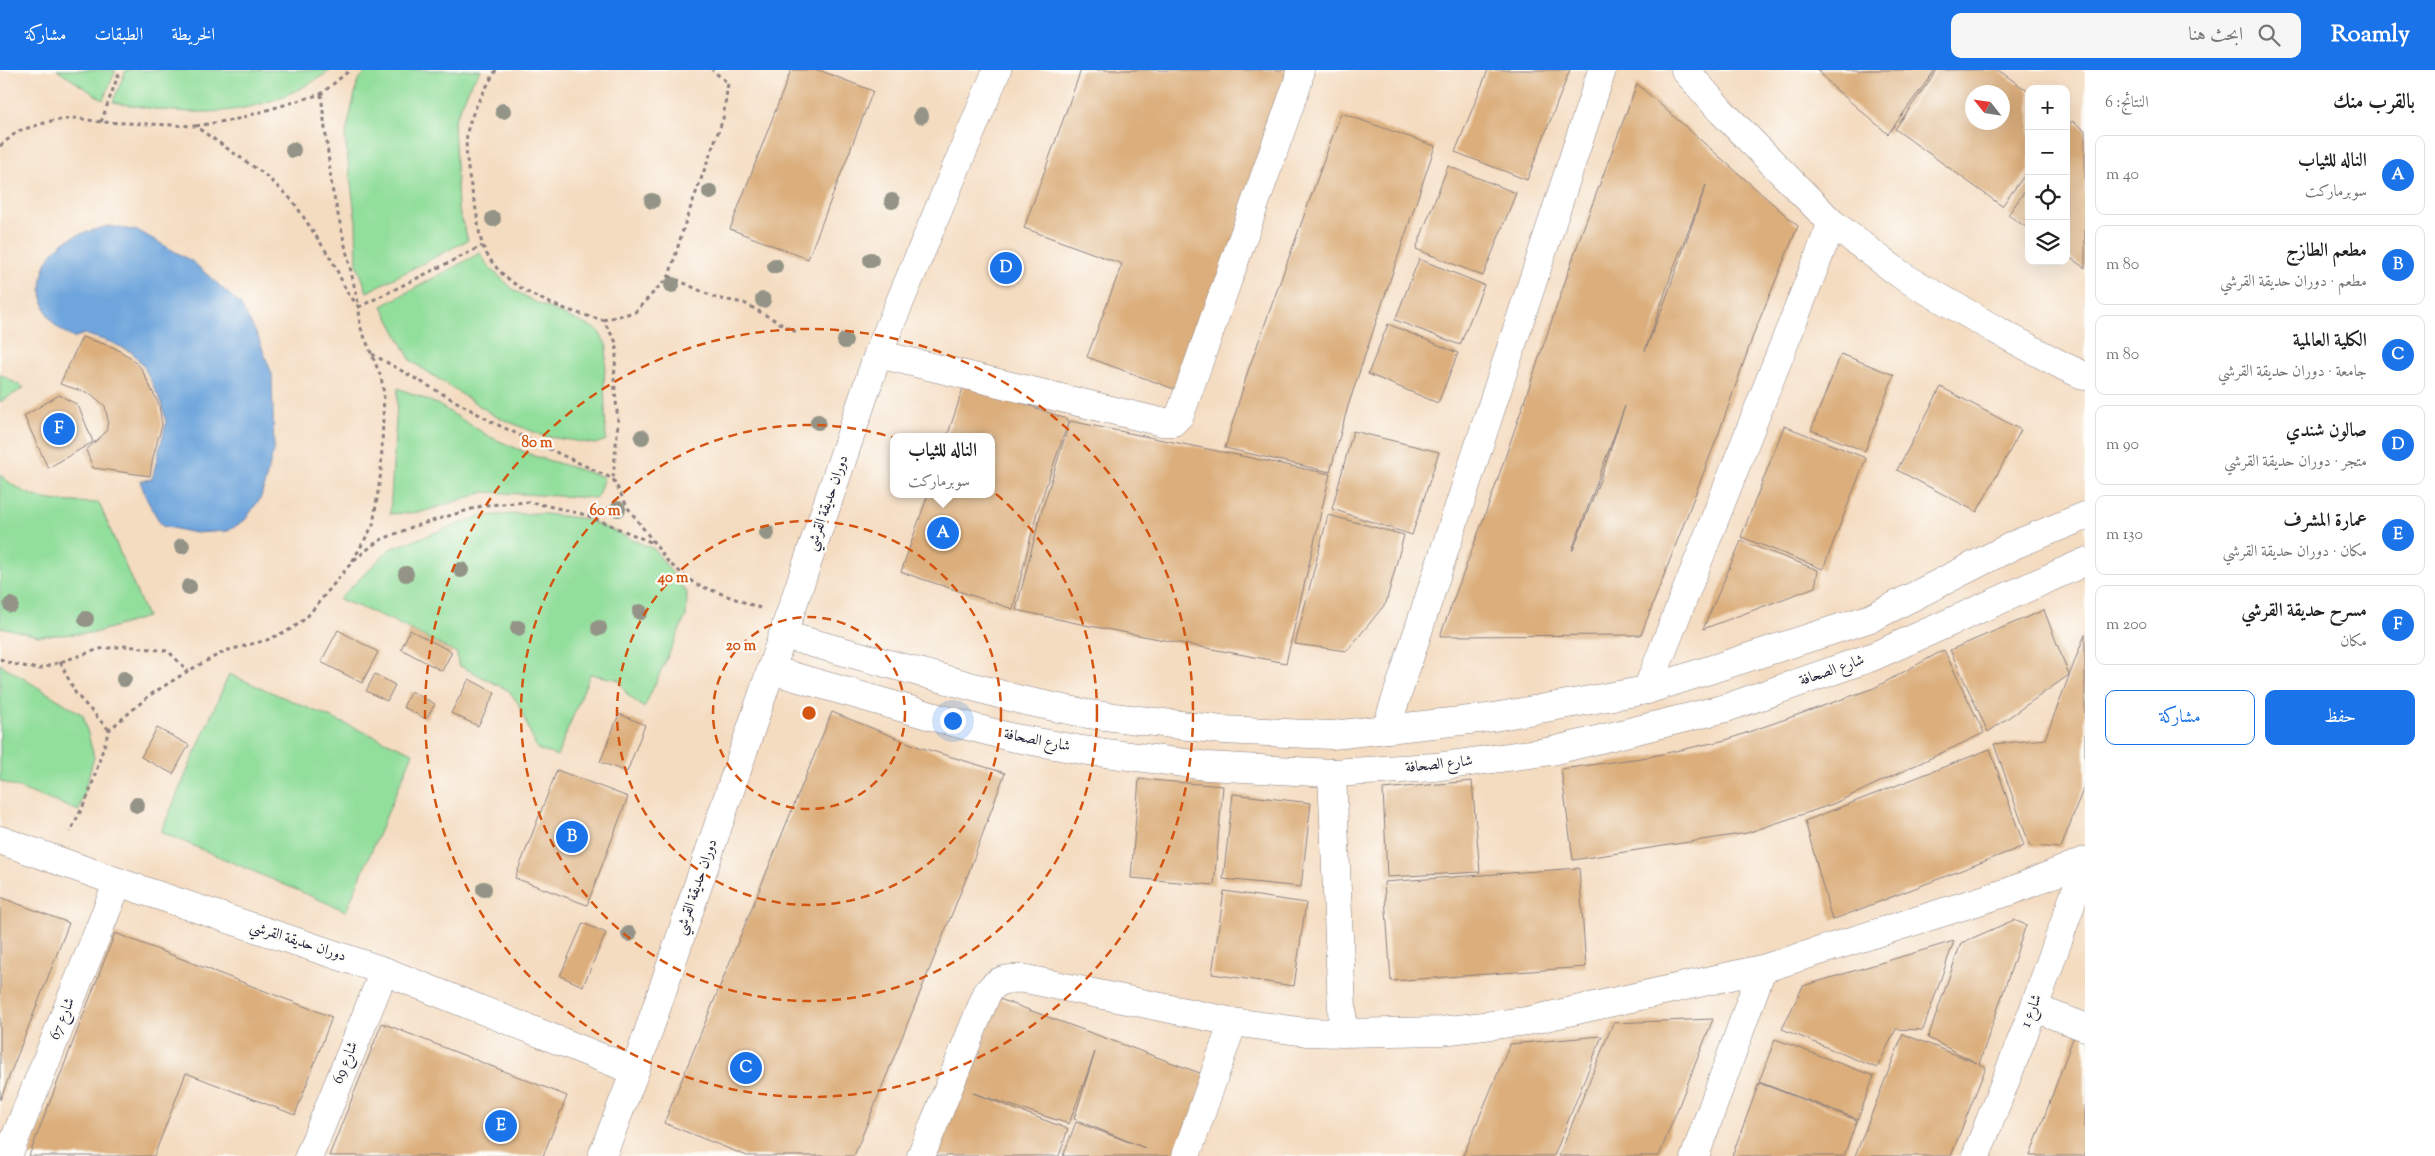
<!DOCTYPE html>
<html lang="ar">
<meta charset="utf-8">
<style>
:root{--surface:#fff;--page:#f6f6f6;--text:#222;--muted:#767676;--line:#e0e0e0;--accent:#1a73e8}
body{margin:0;font-family:"Sorts Mill Goudy",Amiri,serif;background:var(--page);color:var(--text);direction:rtl}
.controls{position:absolute;right:15px;top:15px;display:grid;overflow:hidden;border-radius:10px;box-shadow:0 5px 20px #0002}
.controls button{width:45px;height:45px;display:grid;place-items:center;padding:0;border:0;border-bottom:1px solid var(--line);background:var(--surface);color:var(--text);font:25px sans-serif}
.compass{position:absolute;left:1965px;top:15px;width:45px;height:45px;border-radius:50%;background:var(--surface);box-shadow:0 5px 20px #0002;rotate:300deg}
.you{position:absolute;left:952px;top:650px;width:18px;height:18px;margin:-12px;border:4px solid #fff;border-radius:50%;background:#1a73e8;box-shadow:0 0 0 8px #1a73e833}
.badge{display:grid;place-items:center;width:32px;height:32px;border-radius:50%;background:var(--accent);color:#fff;font-size:16px;font-weight:700}
.pin{position:absolute;translate:-50% -50%;border:2px solid #fff;box-shadow:0 1px 5px #0006}
.popup{position:absolute;left:890px;top:363px;width:105px;height:65px;box-sizing:border-box;display:grid;place-content:center;border-radius:10px;background:var(--surface);filter:drop-shadow(0 1px 4px #0005);font-size:16px;white-space:nowrap;color:var(--muted)}
.popup b{font-size:19px;color:var(--text)}
.popup::after{content:'';position:absolute;left:50%;top:100%;margin-left:-10px;border:10px solid transparent;border-top-color:var(--surface)}
.list{margin:0;padding:0;list-style:none}
h2{display:flex;justify-content:space-between;align-items:center;height:65px;margin:0;padding:0 20px;font-size:21px}
h2 small{font-size:16px;font-weight:400;color:var(--muted)}
.list li{display:grid;grid-template-columns:32px 1fr auto;gap:15px;align-items:center;box-sizing:border-box;height:80px;margin:0 10px 10px;padding:0 10px;border:1px solid var(--line);border-radius:10px}
.list b{display:block;font-size:19px;white-space:nowrap}
.list p{margin:0;font-size:16px;white-space:nowrap;color:var(--muted)}
.list em{font-size:16px;font-style:normal;color:var(--muted)}
.actions{display:flex;gap:10px;padding:15px 20px}
.actions a{flex:1;padding:11px 0;border:1px solid var(--accent);border-radius:10px;text-align:center;font-size:18px;color:var(--accent)}
.actions .main{background:var(--accent);color:#fff}
.icon{flex:none;width:28px;height:28px;fill:none;stroke:currentColor;stroke-width:2;stroke-linecap:round;stroke-linejoin:round}
.map{position:relative;flex:none;width:2085px;height:1086px;overflow:hidden;direction:ltr}
header{display:flex;align-items:center;gap:30px;box-sizing:border-box;height:70px;padding:0 25px;background:var(--accent);color:#fff}
header strong{font-size:24px}
nav{display:flex;gap:28px;margin-inline-start:auto;font-size:18px}
.search{width:350px;height:45px;background:var(--page);display:flex;align-items:center;gap:12px;box-sizing:border-box;padding:0 18px;border-radius:10px;color:var(--muted);font-size:19px}
main{display:flex}
aside{flex:1;background:var(--surface)}
.map>svg:first-child{display:block}
.green{fill:#92de9b;stroke:#5a806b}
.water{fill:#6ea5dc;stroke:#48648c}
.building{fill:#dbae7b;fill-rule:evenodd}
.lines{fill:none;stroke-linecap:round;stroke-linejoin:round}
.minor-casing{stroke:#8b7f7e;stroke-width:29}
.tertiary-casing{stroke:#8b7f7e;stroke-width:29}
.secondary-casing{stroke:#8b7f7e;stroke-width:29}
.path{stroke:#8b7f7e;stroke-width:3;stroke-dasharray:4 4;stroke-linecap:butt}
.minor{stroke:#fff;stroke-width:28}
.tertiary{stroke:#fff;stroke-width:28}
.secondary{stroke:#fff;stroke-width:28}
.tree{fill:#939487}
.ring{fill:none;stroke:#d45411;stroke-width:2.5;stroke-dasharray:9 6}
.labels{text-anchor:middle;dominant-baseline:central;stroke-width:4.5;stroke-linejoin:round;paint-order:stroke}
.street-label{font-size:15px;fill:#22223b;stroke:#fdfcf7}
.centre{fill:#d45411;stroke:#fdfcf7;stroke-width:2.5}
.ring-label{font-size:15px;text-anchor:middle;font-weight:bold;fill:#d45411;stroke:#fdfcf7;stroke-width:4.5;stroke-linejoin:round;paint-order:stroke}
</style>
<header>
<strong>Roamly</strong>
<div class="search"><svg class="icon" aria-label="search" viewBox="0 0 24 24"><circle cx="10" cy="10" r="6"/><path d="M15 15l6 6"/></svg>ابحث هنا</div>
<nav><a>الخريطة</a><a>الطبقات</a><a>مشاركة</a></nav>
</header>
<main>
<aside>
<h2>بالقرب منك<small>النتائج: 6</small></h2>
<ul class="list">
<li><span class="badge">A</span><div><b>الناله للثياب</b><p>سوبرماركت</p></div><em>40 m</em></li>
<li><span class="badge">B</span><div><b>مطعم الطازج</b><p>مطعم · دوران حديقة القرشي</p></div><em>80 m</em></li>
<li><span class="badge">C</span><div><b>الكلية العالمية</b><p>جامعة · دوران حديقة القرشي</p></div><em>80 m</em></li>
<li><span class="badge">D</span><div><b>صالون شندي</b><p>متجر · دوران حديقة القرشي</p></div><em>90 m</em></li>
<li><span class="badge">E</span><div><b>عمارة المشرف</b><p>مكان · دوران حديقة القرشي</p></div><em>130 m</em></li>
<li><span class="badge">F</span><div><b>مسرح حديقة القرشي</b><p>مكان</p></div><em>200 m</em></li>
</ul>
<div class="actions"><a class="main">حفظ</a><a>مشاركة</a></div>
</aside>
<div class="map">
<svg width="2085" height="1086" viewBox="0 0 2085 1086">
<rect width="100%" height="100%" fill="#fdfcf7"/>
<filter id="ink" filterUnits="userSpaceOnUse"><feTurbulence type="fractalNoise" baseFrequency=".02" numOctaves="2"/><feDisplacementMap in="SourceGraphic" scale="10" xChannelSelector="R" yChannelSelector="G"/><feConvolveMatrix kernelMatrix="1 2 1 2 8 2 1 2 1" color-interpolation-filters="sRGB"/></filter>
<filter id="wash" filterUnits="userSpaceOnUse"><feTurbulence type="fractalNoise" baseFrequency=".0096" numOctaves="4" result="noise"/><feDisplacementMap in="SourceGraphic" scale="20" xChannelSelector="R" yChannelSelector="G"/><feGaussianBlur stdDeviation="1.12" result="paint"/><feColorMatrix in="noise" values="0 0 0 0 0 0 0 0 0 0 0 0 0 0 0 0 0 1.4 0 .05"/><feComposite in="paint" operator="in"/></filter>
<g filter="url(#wash)">
<rect width="100%" height="100%" fill="#f4dcc1"/>
<!-- green -->
<path class="green" d="M57 0H116L103 30Z
M126 0H331C258 50 196 48 113 32Z
M368 0H481L471 14 454 52 458 138 468 170 367 222 357 194 356 152 345 68 358 10Z
M480 183 488 196 514 220 537 233 598 260 607 276 604 310 606 370 595 374 543 366 495 346 411 291 382 236Z
M0 304 24 318 0 332Z
M398 318 437 334 490 367 534 386 604 407 597 428 485 422 422 442 390 444Z
M0 405C34 434 57 431 99 433L147 547 94 563 39 566 0 557Z
M538 443 586 449 654 479 687 523 686 546 644 638 626 623 619 610 590 604 557 686 537 679 518 633 508 620 458 595 457 583 389 549 339 529 390 479 481 446Z
M0 594 83 645 94 687 79 741 0 711Z
M229 604 413 683 346 841 161 762Z"/>
<!-- water -->
<path class="water" d="M108 156 139 161 193 192 240 234 258 267 272 304 274 379 261 427 245 450 228 461 195 463 162 456 147 430 140 411 152 409 166 353 162 334 144 297 133 283 113 273 84 264 73 268C66 263 56 258 52 251 34 227 39 189 64 172 76 164 94 160 108 156Z"/>
<g id="blocks">
<!-- building -->
<path class="building" d="M791 0H819L873 21 808 189 730 159Z
M1081 0H1289L1185 323 1087 287 1122 194 1024 158Z
M1488 0H1570L1527 110 1455 82Z
M1818 0H1935L1888 64 1832 16Z
M1937 0H1998L2029 22V99L2002 136 1895 59ZM1972 22H2002V52H1972Z
M1637 14 1798 156 1754 263 1720 360 1641 565 1440 566 1493 423 1582 162ZM1706 115 1665 231 1645 281 1674 197ZM1625 336 1603 402 1573 480H1572Z
M1341 43 1435 76 1348 336 1330 402 1225 378 1248 301Z
M2072 51 2085 60V198L2066 185V60Z
M1448 96 1516 123 1483 206 1416 179Z
M2029 115V159L2008 145Z
M1419 189 1484 215 1460 275 1395 250Z
M1388 254 1458 283 1438 333 1368 304Z
M82 267 113 277 130 287 141 298 159 335 162 355 153 387 150 406 93 398 86 380 106 362 108 351 105 336 91 324 60 314Z
M1841 284 1894 305 1865 381 1811 360Z
M965 312 1069 350 1037 442 1013 539 901 502 928 424H992V367H947Z
M1941 317 2021 360 1977 442 1897 400Z
M59 325 78 335 93 372 48 398 24 346Z
M1070 351 1330 404 1286 593 1085 555 1016 540 1041 443Z
M1784 356 1866 388 1823 499 1741 467Z
M1353 361 1439 382 1412 465 1332 439Z
M1328 445 1404 465 1386 533 1347 581 1295 574Z
M1741 471 1818 500 1815 517 1703 559Z
M2044 540 2069 605 1988 662 1950 580Z
M338 560 378 582 362 613 321 592Z
M410 560 452 582 442 601 401 579Z
M2085 564V714L2061 778 2030 776 1994 674 2045 669Z
M1944 580 1984 663 1833 734 1747 763 1573 790 1561 699 1648 687 1726 670 1874 618Z
M375 604 395 615 387 631 366 621Z
M469 609 495 623 478 656 451 643Z
M411 621 435 634 426 649 403 637Z
M832 642 919 677 1005 703 968 804 854 1086H747L664 1053Z
M619 644 645 655 627 702 600 692Z
M157 658 189 675 173 704 141 687Z
M1990 679 2024 776 1832 850 1805 751Z
M557 700 628 727 587 835 515 808Z
M1139 709 1223 716 1214 815 1131 808Z
M1472 711 1480 802 1387 807 1383 719Z
M1233 724 1311 733 1301 817 1223 809Z
M1579 798 1586 897 1391 911 1384 812Z
M1224 821 1306 833 1294 916 1212 904Z
M0 827 69 853 0 1030Z
M2014 850 2026 855 1979 994 1986 997 1951 1086H1855L1903 964 1977 993 1928 968 1961 873Z
M583 853 606 863 583 916 560 906Z
M115 863 332 947 295 1045 186 1003 154 1086H29Z
M1954 871 1923 960 1896 959 1877 998 1782 959 1803 916Z
M994 927 1208 1006 1178 1086H1063L1076 1052 1145 1078 1074 1049 1095 982 1069 1054 973 1023 1068 1059 1059 1086H936Z
M1713 949 1659 1086H1559L1613 953Z
M382 953 567 1026 543 1086H329Z
M2076 960 2085 963V1086H2030Z
M1602 966 1554 1086H1463L1510 974Z
M1775 969 1874 1006 1858 1049 1759 1012Z
M1759 1013 1857 1050 1844 1086H1732Z"/>
</g>
</g>
<g filter="url(#ink)">
<use href="#blocks" fill-opacity="0" stroke="#8b7f7e" stroke-width="1"/>
<g class="lines">
<!-- minor casing -->
<g class="minor-casing">
<path id="minor" d="M878 284 1161 352H1173L1180 345 1298 12 1300 0
M1647 620 1832 153
M1386 659 1602 0
M1332 703 1343 963
M2034 938 2085 957
M8 1086 118 812
M309 1086 384 901
M921 1086 987 923C998 908 1008 908 1026 909L1233 952 1306 962 1343 963 1441 961 1527 951 1762 899 2011 821 2085 791
M1186 1086 1233 952
M1695 1086 1762 899
M1976 1086 2034 938 2085 795"/>
</g>
<!-- tertiary casing -->
<g class="tertiary-casing">
<path id="tertiary" d="M1685 0 1722 42 1832 153 1904 207 1996 260 2063 296 2085 306"/>
</g>
<!-- secondary casing -->
<g class="secondary-casing">
<path id="secondary" d="M783 565 1021 630 1088 644 1222 660 1332 665 1488 648 1647 620 1871 548 2014 475 2085 446
M771 600 952 652 1010 667 1082 680 1208 696 1332 703 1435 697 1552 681 1726 638 1872 587 2085 492
M0 770 118 812 384 901 635 1001 878 284 997 0
M602 1086 635 1001"/>
</g>
<!-- path -->
<path class="path" d="M496 0C486 18 475 35 469 55 462 76 470 113 475 135 478 147 478 164 483 176 500 219 561 240 603 250L617 274 614 309 618 352 613 409
M321 24 332 118 359 237 482 176
M101 52 120 0
M196 56 237 49 321 24 350 0
M0 76 18 61 51 51 76 48 101 52 195 56 264 104 293 131 333 192 347 222 359 237 360 256 381 307 384 324 381 402 373 455 352 492 306 548 293 558 267 570 225 581 188 601 150 625 109 660 89 724 70 762
M669 206 716 228 744 233 796 262
M603 250 635 242 669 206 686 150 723 49 728 13 712 0
M372 284 494 353 613 409 628 438 669 493 695 514 760 538
M354 490 378 471 412 457 485 435 530 432 557 438 586 445 653 473
M0 589 13 594 39 599 100 579 126 576 168 581 188 601
M60 592 76 624 109 660"/>
<!-- minor -->
<use href="#minor" class="minor"/>
<!-- tertiary -->
<use href="#tertiary" class="tertiary"/>
<!-- secondary -->
<use href="#secondary" class="secondary"/>
</g>
<!-- trees -->
<g class="tree">
<circle cx="503" cy="41" r="8"/>
<circle cx="921" cy="46" r="8"/>
<circle cx="293" cy="80" r="8"/>
<circle cx="710" cy="122" r="8"/>
<circle cx="652" cy="131" r="8"/>
<circle cx="892" cy="131" r="8"/>
<circle cx="493" cy="149" r="8"/>
<circle cx="871" cy="190" r="8"/>
<circle cx="775" cy="196" r="8"/>
<circle cx="672" cy="215" r="8"/>
<circle cx="763" cy="230" r="8"/>
<circle cx="845" cy="271" r="8"/>
<circle cx="818" cy="352" r="8"/>
<circle cx="642" cy="367" r="8"/>
<circle cx="618" cy="439" r="8"/>
<circle cx="767" cy="463" r="8"/>
<circle cx="182" cy="476" r="8"/>
<circle cx="461" cy="500" r="8"/>
<circle cx="406" cy="504" r="8"/>
<circle cx="189" cy="517" r="8"/>
<circle cx="11" cy="535" r="8"/>
<circle cx="640" cy="542" r="8"/>
<circle cx="86" cy="549" r="8"/>
<circle cx="518" cy="558" r="8"/>
<circle cx="599" cy="558" r="8"/>
<circle cx="124" cy="609" r="8"/>
<circle cx="137" cy="735" r="8"/>
<circle cx="484" cy="819" r="8"/>
<circle cx="629" cy="864" r="8"/>
</g>
</g>
<!-- distance rings -->
<g class="ring">
<circle cx="809" cy="643" r="96"/>
<circle cx="809" cy="643" r="192"/>
<circle cx="809" cy="643" r="288"/>
<circle cx="809" cy="643" r="384"/>
</g>
<g class="labels">
<!-- street labels -->
<g class="street-label">
<text transform="translate(828 433) rotate(-71)">دوران حديقة القرشي</text>
<text transform="translate(1832 601) rotate(-19)">شارع الصحافة</text>
<text transform="translate(1037 671) rotate(11)">شارع الصحافة</text>
<text transform="translate(1439 695) rotate(-6)">شارع الصحافة</text>
<text transform="translate(697 817) rotate(-71)">دوران حديقة القرشي</text>
<text transform="translate(298 872) rotate(18)">دوران حديقة القرشي</text>
<text transform="translate(2032 941) rotate(-69)">شارع 1</text>
<text transform="translate(63 949) rotate(-68)">شارع 67</text>
<text transform="translate(346 993) rotate(-68)">شارع 69</text>
</g>
</g>
<circle cx="809" cy="643" r="8" class="centre"/>
<g class="ring-label">
<text x="537" y="377">80 m</text>
<text x="605" y="445">60 m</text>
<text x="673" y="512">40 m</text>
<text x="741" y="580">20 m</text>
</g>
</svg>
<div class="controls">
<button>+</button>
<button>−</button>
<button><svg class="icon" aria-label="locate" viewBox="0 0 24 24"><circle cx="12" cy="12" r="6"/><path d="M12 2v4M12 18v4M2 12h4M18 12h4"/></svg></button>
<button><svg class="icon" aria-label="layers" viewBox="0 0 24 24"><path d="M12 4l9 5-9 5-9-5zM3 14l9 5 9-5"/></svg></button>
</div>
<svg class="compass" viewBox="-18 -18 36 36"><path d="M0-13l5 13h-10z" fill="#e53935"/><path d="M0 13l5-13h-10z" fill="#767676"/></svg>
<div class="you"></div>
<div class="pin badge" style="left:943px;top:463px">A</div>
<div class="popup"><b>الناله للثياب</b>سوبرماركت</div>
<div class="pin badge" style="left:572px;top:767px">B</div>
<div class="pin badge" style="left:746px;top:998px">C</div>
<div class="pin badge" style="left:1006px;top:198px">D</div>
<div class="pin badge" style="left:501px;top:1056px">E</div>
<div class="pin badge" style="left:59px;top:359px">F</div>
</div>
</main>
